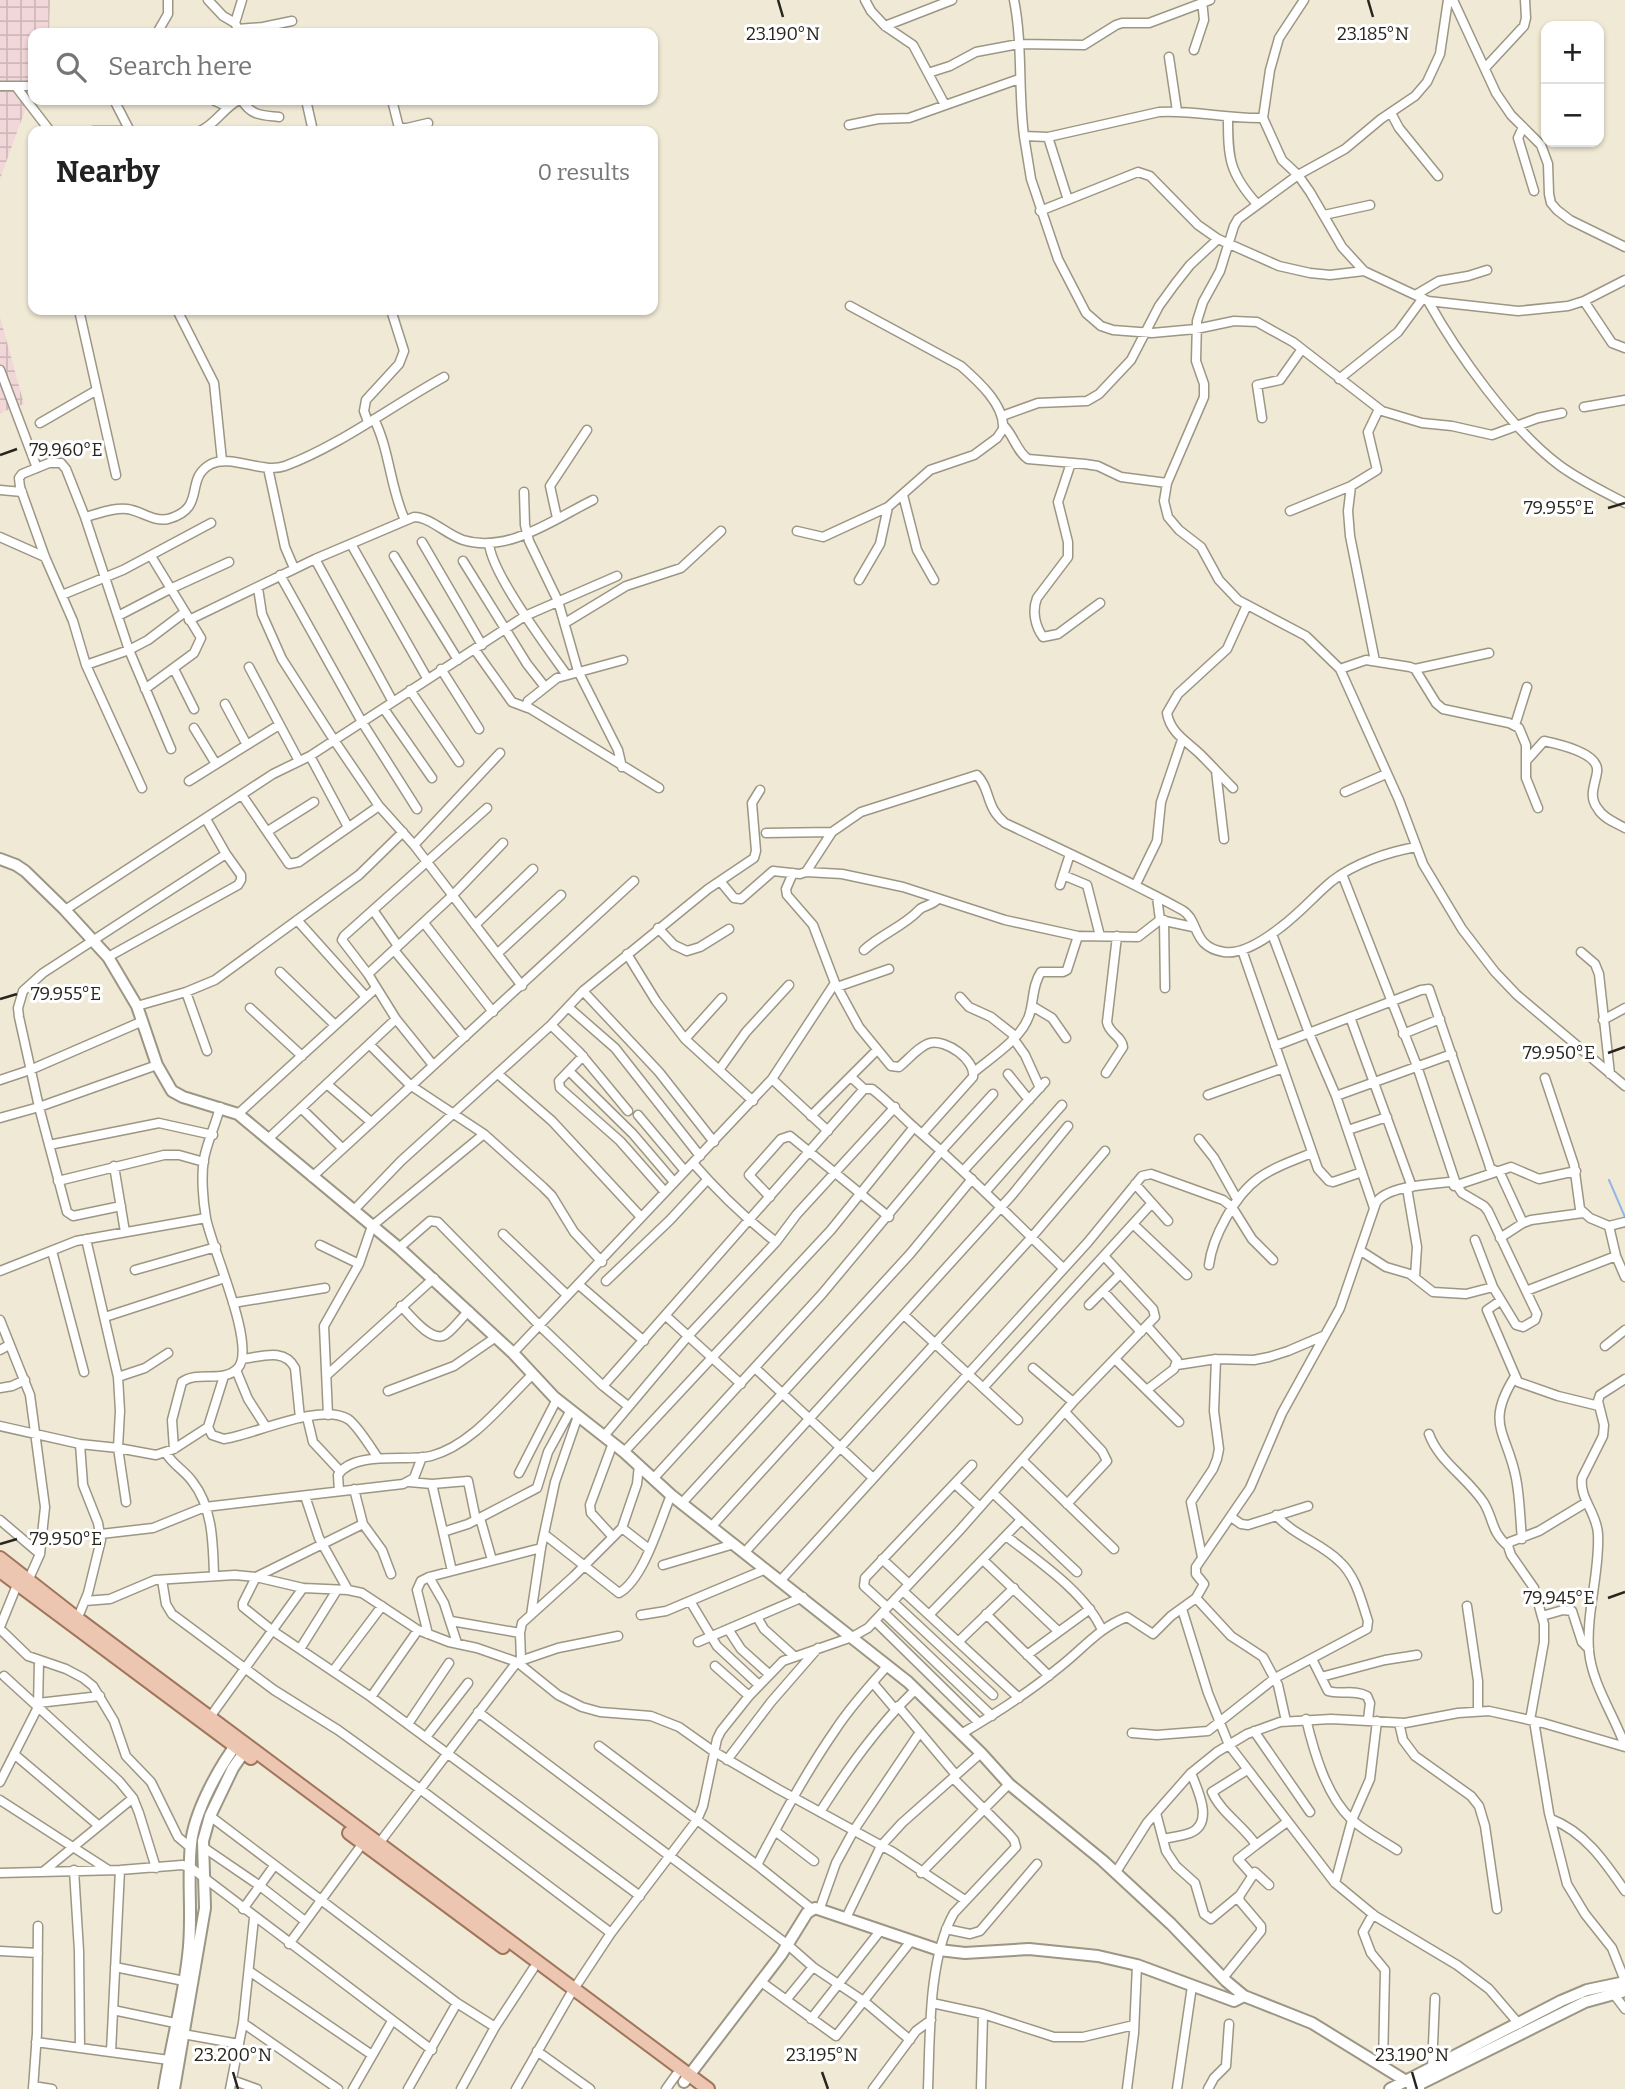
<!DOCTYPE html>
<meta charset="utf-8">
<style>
:root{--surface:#fff;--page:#f6f6f6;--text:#222;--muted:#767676;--line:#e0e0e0}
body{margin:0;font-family:Bitter,serif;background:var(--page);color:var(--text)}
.controls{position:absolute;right:21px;top:21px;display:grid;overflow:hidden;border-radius:14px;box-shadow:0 2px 5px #0004}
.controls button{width:63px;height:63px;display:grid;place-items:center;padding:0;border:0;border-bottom:2px solid var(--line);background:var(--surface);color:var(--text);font:35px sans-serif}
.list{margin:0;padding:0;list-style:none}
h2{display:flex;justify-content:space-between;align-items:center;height:91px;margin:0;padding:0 28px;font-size:30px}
h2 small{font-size:23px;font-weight:400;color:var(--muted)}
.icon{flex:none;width:38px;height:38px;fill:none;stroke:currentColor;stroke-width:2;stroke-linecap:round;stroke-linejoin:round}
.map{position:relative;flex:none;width:1625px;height:2089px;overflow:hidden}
.search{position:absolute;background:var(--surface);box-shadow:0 2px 5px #0004;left:28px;top:28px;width:630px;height:77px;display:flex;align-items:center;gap:18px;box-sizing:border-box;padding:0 24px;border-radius:14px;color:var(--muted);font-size:26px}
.panel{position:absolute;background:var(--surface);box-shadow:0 2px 5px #0004;left:28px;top:126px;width:630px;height:189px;border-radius:14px}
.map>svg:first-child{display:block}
.industrial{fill:url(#industrial-grid)}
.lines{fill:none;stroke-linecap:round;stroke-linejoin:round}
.stream{stroke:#93b7e2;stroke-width:2}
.minor-casing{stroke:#9c9684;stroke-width:11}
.tertiary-casing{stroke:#9c9684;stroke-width:14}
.primary-casing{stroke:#a0755c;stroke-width:16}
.minor{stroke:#fff;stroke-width:8}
.tertiary{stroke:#fff;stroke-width:10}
.primary{stroke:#ecc6b1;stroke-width:12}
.ticks{fill:none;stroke:#28251e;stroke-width:2.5}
.ticks-label{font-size:18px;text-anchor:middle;fill:#28251e;stroke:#fff;stroke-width:6;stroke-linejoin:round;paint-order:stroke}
</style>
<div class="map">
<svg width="1625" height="2089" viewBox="0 0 1625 2089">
<defs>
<pattern id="industrial-grid" width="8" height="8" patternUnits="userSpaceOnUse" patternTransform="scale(1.75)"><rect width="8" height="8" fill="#f2d7d9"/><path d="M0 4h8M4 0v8" fill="none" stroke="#d0b8ba"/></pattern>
</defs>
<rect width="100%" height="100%" fill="#efe9d5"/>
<!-- industrial -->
<path class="industrial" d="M0 0H50L49 33H33V88L0 179Z
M0 317 24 404 0 413Z"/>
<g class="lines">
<!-- stream -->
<path class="stream" d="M1609 1180 1625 1217"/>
<!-- minor casing -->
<g class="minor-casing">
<path id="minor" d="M208 0 223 16 235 23
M865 0 871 11 885 26 913 45 945 105
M1014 0C1023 45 1018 91 1024 136L1048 137 1159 112C1194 110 1228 119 1263 118
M1304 0 1279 38 1270 70 1263 118 1282 160 1298 175 1310 192 1342 247 1364 271 1428 301 1518 311 1568 306 1584 301 1625 280
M1448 0 1440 54 1427 82 1415 96 1381 119 1345 149 1298 175 1238 219 1234 226 1220 271 1203 302 1197 321 1196 361 1204 384V397L1167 483 1164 501 1168 517 1179 530 1201 547 1219 580 1238 600 1306 636 1340 669 1399 800 1423 864 1462 929 1495 972 1517 995 1625 1086
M1453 0 1496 93 1511 115 1541 145 1548 164 1549 194 1551 203 1557 210 1570 220 1625 247
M885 26 952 0
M237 27 235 23 242 0
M237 29 263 27 292 21
M157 33 168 14V0
M1194 50 1204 20 1202 0
M1169 57 1177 111
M1485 68 1524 26 1526 18 1525 0
M928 73 950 66 976 52 1019 44 1084 45 1116 25 1122 23H1149L1210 0
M0 86H33
M17 88 50 131
M114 100 130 131
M213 100 226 106
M242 100C251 116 262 115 279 117
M306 100 313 131
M392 100 399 128H407L428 123
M1391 113 1399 128 1438 176
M1228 117C1228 158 1229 173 1257 204
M849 125 878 119 909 118 1019 79
M1523 127 1518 138 1534 191
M93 131H128
M200 131C216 124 223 108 239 100
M1024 136 1031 179 1058 259 1086 313 1101 326 1113 330 1152 333 1196 329 1234 321 1257 322 1293 342 1382 411 1422 423 1452 426 1492 435 1538 418 1562 413
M1048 137 1068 200
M1040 211 1138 172 1150 176 1198 225 1218 239 1279 266 1310 273 1330 275 1364 271
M1324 215 1370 205
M1417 294 1439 281 1468 276 1487 270
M1428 301C1457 353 1511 429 1559 465 1579 480 1603 491 1625 503
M1584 301 1612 343 1625 348
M79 310 116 475
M177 310 214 383 222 461
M0 370 37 468
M1339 379 1398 332 1423 298
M1584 407 1625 400
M1002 416 1038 403 1087 401 1099 394 1131 360 1159 306 1175 284 1190 265 1218 239
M1262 418 1257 385 1280 380 1302 349
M374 419C390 451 390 488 405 520
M368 422 364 411 366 400 399 364 404 351 391 310
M40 423 97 390
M1004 426C1014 436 1017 452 1028 459L1085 464 1098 466 1121 477 1167 483
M1071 463 1058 502 1068 542V557L1037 598C1032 611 1035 626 1043 637L1058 634 1100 603
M268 468 285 547 294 568
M1351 486 1348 511 1350 536 1375 661
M0 490 22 492
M524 492 525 525 529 541 558 601 578 671 618 750 622 767
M903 495 917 550 934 580
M1290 511 1351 486 1377 470 1368 432 1379 409
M85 517C98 514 114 507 127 509 142 511 153 522 168 519 208 508 183 479 211 464 231 454 262 474 285 466 339 446 393 405 444 377
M557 518 550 486 587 430
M797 531 823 537 888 507 930 470 974 455 997 438 1003 429C1005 405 978 381 961 366L850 306
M0 537 45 557
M422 542 482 645
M489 543C491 573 547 647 566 674
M351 544 427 678
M394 556 458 660
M463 561 527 664 545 687
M280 575 362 722 417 809
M859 580 880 544 888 507
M258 588 262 614 282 659 334 740 379 806 414 845 522 986
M62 595 123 570 211 523
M118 616 170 589 229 562
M189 620 315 559
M565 623 626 586 681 568 721 531
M475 650 512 702 528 708
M623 660 557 678 528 701 526 706 659 788
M86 665 129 650 148 640 185 612
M249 667 299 761
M174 669 194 709
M441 669 479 729
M1340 669 1366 660 1410 667 1415 669 1436 703 1443 709 1509 723 1519 728 1526 745V778L1538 808
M1415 669 1489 653
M145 689 194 653 201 638 151 556
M410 690 459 762
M393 702 315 559 414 517C430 517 447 535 463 540 508 554 554 519 593 500
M225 704 247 745
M384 709 432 778
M1515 725 1527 687
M194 728 216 764
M310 756 348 827
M1527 760 1544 741C1558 744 1600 753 1597 772 1595 786 1588 796 1598 809 1603 818 1616 823 1625 828
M1216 771 1224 839
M189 781 279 725
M142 788 86 665 73 621 45 557 20 487 19 478 22 474 49 463H61L66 469 85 517 129 650 171 749
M1233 788C1222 777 1212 766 1201 755 1188 742 1170 733 1167 713L1178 694 1227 649 1247 605
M1345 792 1386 774
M242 795 289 864 299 862 379 806
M268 831 314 802
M766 833 832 832
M414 845 500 753
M806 872 842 874 903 887 1005 920 1078 936 1138 937 1160 920 1193 927
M793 873 786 889 787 895 813 925 835 983 859 1027 891 1066 899 1067C908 1060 919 1046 930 1043 946 1039 976 1060 973 1077L922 1134
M1342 874 1417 1066 1456 1184
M1063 875 1087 885 1100 936
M720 881 734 898 741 899 773 871 800 874 806 872 832 832 861 812 977 775C991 789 985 807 1005 823 1064 851 1124 878 1182 910 1200 920 1191 947 1224 952 1243 955 1267 938 1281 927 1300 913 1315 895 1332 881 1355 863 1388 852 1416 847
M1136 884 1157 841 1161 802 1182 740
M1060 885 1070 854
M1157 897 1160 920
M65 910 273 774 310 756 525 616 617 576
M373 910 398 946
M297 920 366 997
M1164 920 1165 988
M424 923 493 1012
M475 925 533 869
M658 928 674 945 687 951 700 947 729 929
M1272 934 1309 1033 1336 1096 1374 1208
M394 950 465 1037
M864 950C881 934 903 927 919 910 923 905 930 907 938 899
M1242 950 1318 1169 1329 1181 1333 1182 1362 1172
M1581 952 1595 964 1599 974 1610 1074
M498 953 561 895
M627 954 656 1001 685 1039 753 1101
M108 957 238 885 241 880V875L226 854 206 819
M280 972 334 1024
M368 974 452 896 503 843
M837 987 889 969
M583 991 659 1072 714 1142
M186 992 207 1051
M960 997 969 1007 991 1017 1015 1036
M137 1006 186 992 215 980 359 875 403 832
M1032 1006 1052 1018 1066 1038
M568 1007 615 1048 700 1156
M250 1008 302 1056
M1350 1017 1412 1187
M1603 1020 1625 1008
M551 1025 580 1053 628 1111
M1403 1034 1440 1019
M1013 1038 1025 1055 1040 1088
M685 1039 722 998
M370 1045 410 1085 484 1134 543 1187 552 1196 574 1232 602 1262
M1275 1046 1421 990 1429 989 1489 1164 1490 1168 1500 1173 1523 1223
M583 1056 559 1081 560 1088 620 1141 665 1192
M433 1065 396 1019 368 974 342 940 344 936 487 808
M719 1070 746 1032 789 985
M569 1071 633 1134 674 1182
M974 1072C992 1057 1021 1039 1029 1016 1034 1002 1032 985 1041 972H1063L1067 970 1078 936
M1106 1073 1123 1047C1122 1036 1109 1034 1107 1022L1117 936
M498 1074 552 1121 641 1217
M1008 1074 1029 1100
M851 1077 864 1089H872C888 1101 901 1116 916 1129 968 1173 1014 1221 1063 1268
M1545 1078 1574 1165 1580 1209 1590 1218 1609 1226 1616 1256 1625 1277
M772 1079 828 1131
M0 1080 30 1070 143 1021
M328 1085 371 1122
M1208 1095 1283 1068
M1336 1096 1452 1054
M302 1109 342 1148
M238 1114 376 988
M638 1115 685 1171
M811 1116 877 1050
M0 1118 39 1107 157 1065
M1348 1130 1387 1117
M269 1138 396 1019
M1199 1139 1214 1158 1237 1199
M49 1145 159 1123 213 1135
M693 1163C719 1193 745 1218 776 1242
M114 1166 125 1232
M964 1170 1045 1082
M312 1177 634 881
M58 1181 164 1155H179L204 1162
M1135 1184 1168 1221
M1454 1186 1511 1167 1539 1179 1576 1171
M1407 1188 1417 1247 1415 1277
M986 1191 1062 1105
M770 1197 749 1175 781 1139 790 1136 889 1217
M121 1206 73 1216 67 1212 39 1107 19 1017 18 1008 23 991 43 973 226 854
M353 1211 401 1161 551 1025 583 991 708 889 754 858 756 851 752 803 760 790
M1133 1224 1187 1275
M1609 1226 1625 1222
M503 1234 567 1295
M1500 1238 1523 1223 1531 1220 1583 1213
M86 1239 118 1377 120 1411 118 1448 126 1502
M320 1245 359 1264
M399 1248 430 1221 438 1222 539 1325 603 1386
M52 1251 84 1372
M1361 1251 1386 1267 1410 1274 1433 1292 1466 1294 1493 1287
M1209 1265C1211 1248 1217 1234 1226 1218 1249 1176 1269 1170 1312 1153
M135 1270 216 1247
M0 1271 76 1241 206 1218
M606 1281 670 1220 707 1180
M578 1284 644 1341
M1103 1291 1141 1332
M1526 1291 1616 1256
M1500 1301 1487 1310 1518 1382 1558 1396 1599 1406
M233 1303 325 1288
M1089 1305 1119 1275
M401 1306C410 1315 431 1343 445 1335 454 1329 461 1318 469 1311
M904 1315 1018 1420
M666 1316 741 1384
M105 1317 225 1278
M0 1320 30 1395 45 1507 40 1554 27 1583
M1147 1326 1177 1360 1174 1369 1148 1389
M1605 1346 1625 1330
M0 1350 9 1345
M513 1353 772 1079 835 983
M242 1359C261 1357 284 1347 295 1368L300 1418
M1115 1359 1179 1422
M1177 1365 1216 1359 1254 1360 1269 1357 1288 1351 1323 1336
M755 1368 873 1478
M1033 1368 1073 1402
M236 1370 248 1399 266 1427
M327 1375 434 1278
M118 1377 145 1368 168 1353
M1514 1378C1485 1425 1507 1432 1516 1478 1520 1498 1520 1519 1522 1539
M1625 1379 1600 1395 1598 1401 1604 1425 1603 1436 1582 1478C1579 1498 1597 1513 1598 1534 1600 1572 1586 1612 1589 1651 1592 1684 1614 1715 1625 1746
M0 1388 12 1386 25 1380
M983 1388 1152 1203
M388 1391 454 1366 496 1337
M628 1406 603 1386 864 1089
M1065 1412 1102 1451 1107 1461 1067 1504
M328 1415 324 1326 359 1264 372 1226 484 1134
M307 1417 313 1442 340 1471
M0 1426 80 1444 118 1448 156 1455 174 1449 208 1427 224 1376
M208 1427 212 1435 224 1439C254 1435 320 1402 348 1419 358 1426 371 1448 378 1458
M1429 1434C1439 1462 1468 1478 1484 1503 1494 1520 1491 1532 1508 1546
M604 1436 689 1335 776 1242 797 1214 895 1107
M613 1443 590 1505 591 1513 613 1537
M174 1449 172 1420 182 1382C198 1370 223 1384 238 1368 257 1346 211 1247 206 1218 203 1201 201 1176 204 1159 207 1142 216 1124 220 1107
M624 1452 831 1230 914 1127
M166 1453C173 1465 184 1470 192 1481 213 1507 213 1544 214 1576
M1023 1461 1114 1549
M519 1473 557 1399
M653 1479 822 1294 942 1150 993 1094
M409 1482 432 1484 468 1481 476 1520
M432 1484 452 1571
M955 1484 980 1507
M354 1489 363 1524 382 1550 391 1574
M339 1491 338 1475C354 1450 407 1462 431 1456 472 1445 503 1403 532 1375
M993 1493 1077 1572
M305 1496 319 1538 348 1590
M682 1503 910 1254 972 1179
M1231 1517 1241 1524 1248 1525 1308 1506
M480 1518 492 1560
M0 1520 40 1554
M363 1524 256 1577 243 1603V1607L273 1631 371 1697 640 1896
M712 1526 1012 1195 1068 1126
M622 1528 649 1549
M443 1532 468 1524 537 1488 548 1452 571 1410
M101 1534 153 1528 205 1507 403 1484 414 1478 422 1457
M544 1534 619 1593C644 1579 660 1521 671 1495
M1006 1536C1038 1561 1086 1593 1102 1630
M745 1552 1031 1238 1105 1151
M1202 1557 1191 1502 1213 1469 1217 1459 1219 1449 1214 1411 1216 1359
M882 1559 909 1584
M983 1560 1058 1631
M663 1565 734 1544
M429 1577 444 1603 457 1643
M162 1580 166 1604 172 1614 274 1690 338 1730 420 1789 611 1933
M781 1580 1088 1242 1142 1176 1151 1174 1223 1200 1232 1207 1252 1239 1273 1260
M903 1591 1019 1698
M1196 1598 1231 1636 1263 1657 1278 1685 1286 1721
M85 1601 110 1599 155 1580 235 1575 256 1577 303 1588 348 1590 362 1593 418 1630 449 1642 477 1648 517 1662 558 1695 582 1707 600 1712 651 1716 679 1727 713 1751 778 1789 893 1852 965 1900
M690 1601 717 1646 759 1685
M893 1602 993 1695
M1467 1606 1478 1681V1710
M887 1607 864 1586 865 1578 972 1465
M1182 1609 1208 1693 1229 1745 1335 1883 1375 1916 1457 1965 1489 1989 1519 2024
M883 1612 992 1716
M986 1614 1049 1676
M531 1615 541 1548 555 1482 578 1416
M641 1615 666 1611 766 1569
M929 1615 1021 1520
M1542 1616 1563 1610 1572 1611 1582 1642 1589 1649
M757 1617 764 1629 794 1656
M451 1621 520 1633
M875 1621 979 1723
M76 1622 88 1593 101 1540 98 1523 83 1485 80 1444
M0 1627 17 1585
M0 1629 28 1656 66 1669 83 1678 93 1686 114 1721 126 1756 151 1782 178 1837 191 1848
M728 1629 741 1649 769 1674
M428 1634 417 1590 421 1581 429 1577 541 1548
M698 1642 803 1597
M958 1642 1014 1588
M300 1649 337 1590
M1027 1655 1090 1609
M1312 1659 1328 1691C1341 1695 1354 1689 1367 1696L1370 1703 1368 1720
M521 1660 520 1633 522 1623 574 1576 622 1528 637 1484 639 1465
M715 1666 749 1696
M333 1671 382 1606
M4 1676 119 1781 133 1798 139 1813 156 1868
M1321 1677 1385 1660 1417 1655
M873 1683 895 1709
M371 1697 418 1630
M38 1703 100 1696
M898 1706 956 1775
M478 1712 788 1945 813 1967 865 2002 910 2040
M210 1717 303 1588
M1306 1719C1314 1752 1326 1795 1351 1819 1364 1831 1382 1840 1397 1850
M1530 1720 1544 1642V1624L1534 1588 1511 1555 1508 1546 1510 1542 1539 1531 1587 1502
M1534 1721 1549 1813 1567 1884 1585 1914 1612 1948 1625 1981
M1399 1723 1403 1740 1415 1756 1471 1796 1479 1806 1485 1826 1497 1909
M408 1724 449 1663
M1254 1731 1310 1812
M1132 1733 1157 1735 1208 1731 1275 1678 1367 1629 1368 1621C1361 1600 1356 1576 1339 1561 1321 1543 1293 1535 1276 1515
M961 1734C995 1714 1027 1694 1057 1669 1080 1652 1099 1627 1127 1617L1153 1634 1171 1616 1196 1598 1204 1584 1196 1574V1567L1250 1488 1282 1413 1340 1308 1376 1203C1386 1186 1431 1184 1450 1182L1456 1184 1462 1193 1484 1206 1488 1211 1537 1314 1535 1320 1523 1327 1516 1325 1493 1287 1475 1240
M426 1737 468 1683
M599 1746 757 1865 812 1909
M14 1754 98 1825
M727 1760 771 1702 818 1648
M1247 1770 1212 1792C1221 1813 1244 1826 1256 1845L1238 1859 1253 1876
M0 1782 38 1707 39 1661
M0 1800 107 1869
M820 1812C848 1768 877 1727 915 1690
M1156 1813 1166 1851 1176 1866 1195 1883 1204 1914 1211 1919 1240 1895 1255 1872 1269 1885
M210 1816 457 2003 495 2027
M1551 1819C1585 1832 1605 1862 1625 1891
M775 1831 814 1861
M1163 1839C1172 1837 1182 1836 1190 1833 1215 1823 1197 1789 1191 1773
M1256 1845 1287 1822
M377 1846 517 1662 558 1648 618 1636
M203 1847 260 1886 305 1921
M757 1865C781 1819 806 1772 836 1729 851 1706 870 1686 887 1666
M74 1870 79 1951 80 2048
M44 1871 133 1798
M1116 1872 1147 1823 1191 1773 1217 1752 1247 1734 1280 1722 1331 1719 1405 1723 1458 1713 1489 1711 1543 1723 1625 1747
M0 1873 120 1870 182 1865 190 1867 432 2050
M921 1873 1009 1784
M1335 1883 1352 1820 1370 1779 1377 1721
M820 1908 836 1863 854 1830 920 1732
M243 1909 274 1866
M1373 1914 1363 1932 1371 1953 1385 1970 1383 2066
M846 1918 881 1846 902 1823 981 1753
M946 1929 970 1934 980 1931 1037 1864
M289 1944 363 1843
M0 1951 38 1953
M115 1967 184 1981
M249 1971 372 2055
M1223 1978 1261 1931V1926L1239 1900 1240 1895
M760 1981 836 2036 911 1941
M1613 1993 1625 2009
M786 2000 813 1967
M932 2003 983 2014 1054 2037H1083L1134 2025
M113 2010 175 2023
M811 2019 880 1931
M243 2023 338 2089
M183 2034 239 2044
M36 2042 169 2060
M537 2051 590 2089
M111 2052 120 1870
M1432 2068 1435 1998
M232 2080 257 2089
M33 2086 52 2089
M33 2089 37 2033 38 1926
M230 2089 243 2023 254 1918
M353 2089 392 2021
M408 2089 457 2003
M461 2089 495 2027 533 1969
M516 2089 570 1995 611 1933 697 1820 703 1806 717 1739 721 1731 749 1696 783 1661 852 1637 868 1628 959 1531 1073 1402 1155 1317 1153 1309 1104 1256
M666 2089 676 2075
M873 2089 916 2031 931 2020
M928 2089C930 2037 928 1958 954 1913L1016 1847 1014 1840 1009 1834 953 1778
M981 2089 983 2014
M1127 2089 1134 2033 1137 1965
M1177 2089 1192 1986
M1208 2089 1214 2078 1226 2066 1229 2024"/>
</g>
<!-- tertiary casing -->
<g class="tertiary-casing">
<path id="tertiary" d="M0 859 16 865 25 871 65 910 108 957 137 1006 157 1065 172 1091 183 1097 238 1114 399 1248 513 1353 554 1397 624 1452 671 1495 908 1682 981 1753 1009 1784 1102 1860 1171 1924 1226 1981 1244 1996 1312 2023 1419 2089
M684 2082 781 1955 807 1913 815 1908 939 1950 965 1953 1029 1949 1098 1956 1137 1965 1234 2001 1244 1996
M1412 2088 1585 2002 1625 1991
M164 2089C171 2045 183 2001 188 1956 193 1919 187 1881 191 1844 194 1812 219 1767 238 1742
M174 2089 205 1908 203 1841 210 1816 233 1768 247 1748
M1390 2089 1561 2001 1587 1990 1625 1982"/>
</g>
<!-- primary casing -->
<g class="primary-casing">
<path id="primary" d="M0 1558 78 1619 708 2089
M0 1571 251 1758
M349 1833 503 1947"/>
</g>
<!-- minor -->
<use href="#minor" class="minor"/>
<!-- tertiary -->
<use href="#tertiary" class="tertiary"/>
<!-- primary -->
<use href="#primary" class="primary"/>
</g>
<!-- ticks -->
<path class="ticks" d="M778 0 783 17M1368 0 1373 17M0 455 17 449M1608 508 1625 503M0 999 17 994M1608 1053 1625 1047M0 1544 17 1539M1608 1598 1625 1592M233 2072 238 2089M822 2072 828 2089M1412 2072 1417 2089"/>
<g class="ticks-label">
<text x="783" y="40">23.190°N</text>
<text x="1373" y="40">23.185°N</text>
<text x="66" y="456">79.960°E</text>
<text x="1559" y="514">79.955°E</text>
<text x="66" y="1000">79.955°E</text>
<text x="1559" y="1059">79.950°E</text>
<text x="66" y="1545">79.950°E</text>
<text x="1559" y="1604">79.945°E</text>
<text x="233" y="2061">23.200°N</text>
<text x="822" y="2061">23.195°N</text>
<text x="1412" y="2061">23.190°N</text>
</g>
</svg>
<div class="controls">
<button>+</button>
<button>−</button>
</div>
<div class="search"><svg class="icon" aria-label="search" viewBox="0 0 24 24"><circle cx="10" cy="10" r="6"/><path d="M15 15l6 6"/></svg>Search here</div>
<section class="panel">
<h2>Nearby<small>0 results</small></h2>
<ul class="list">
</ul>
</section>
</div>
